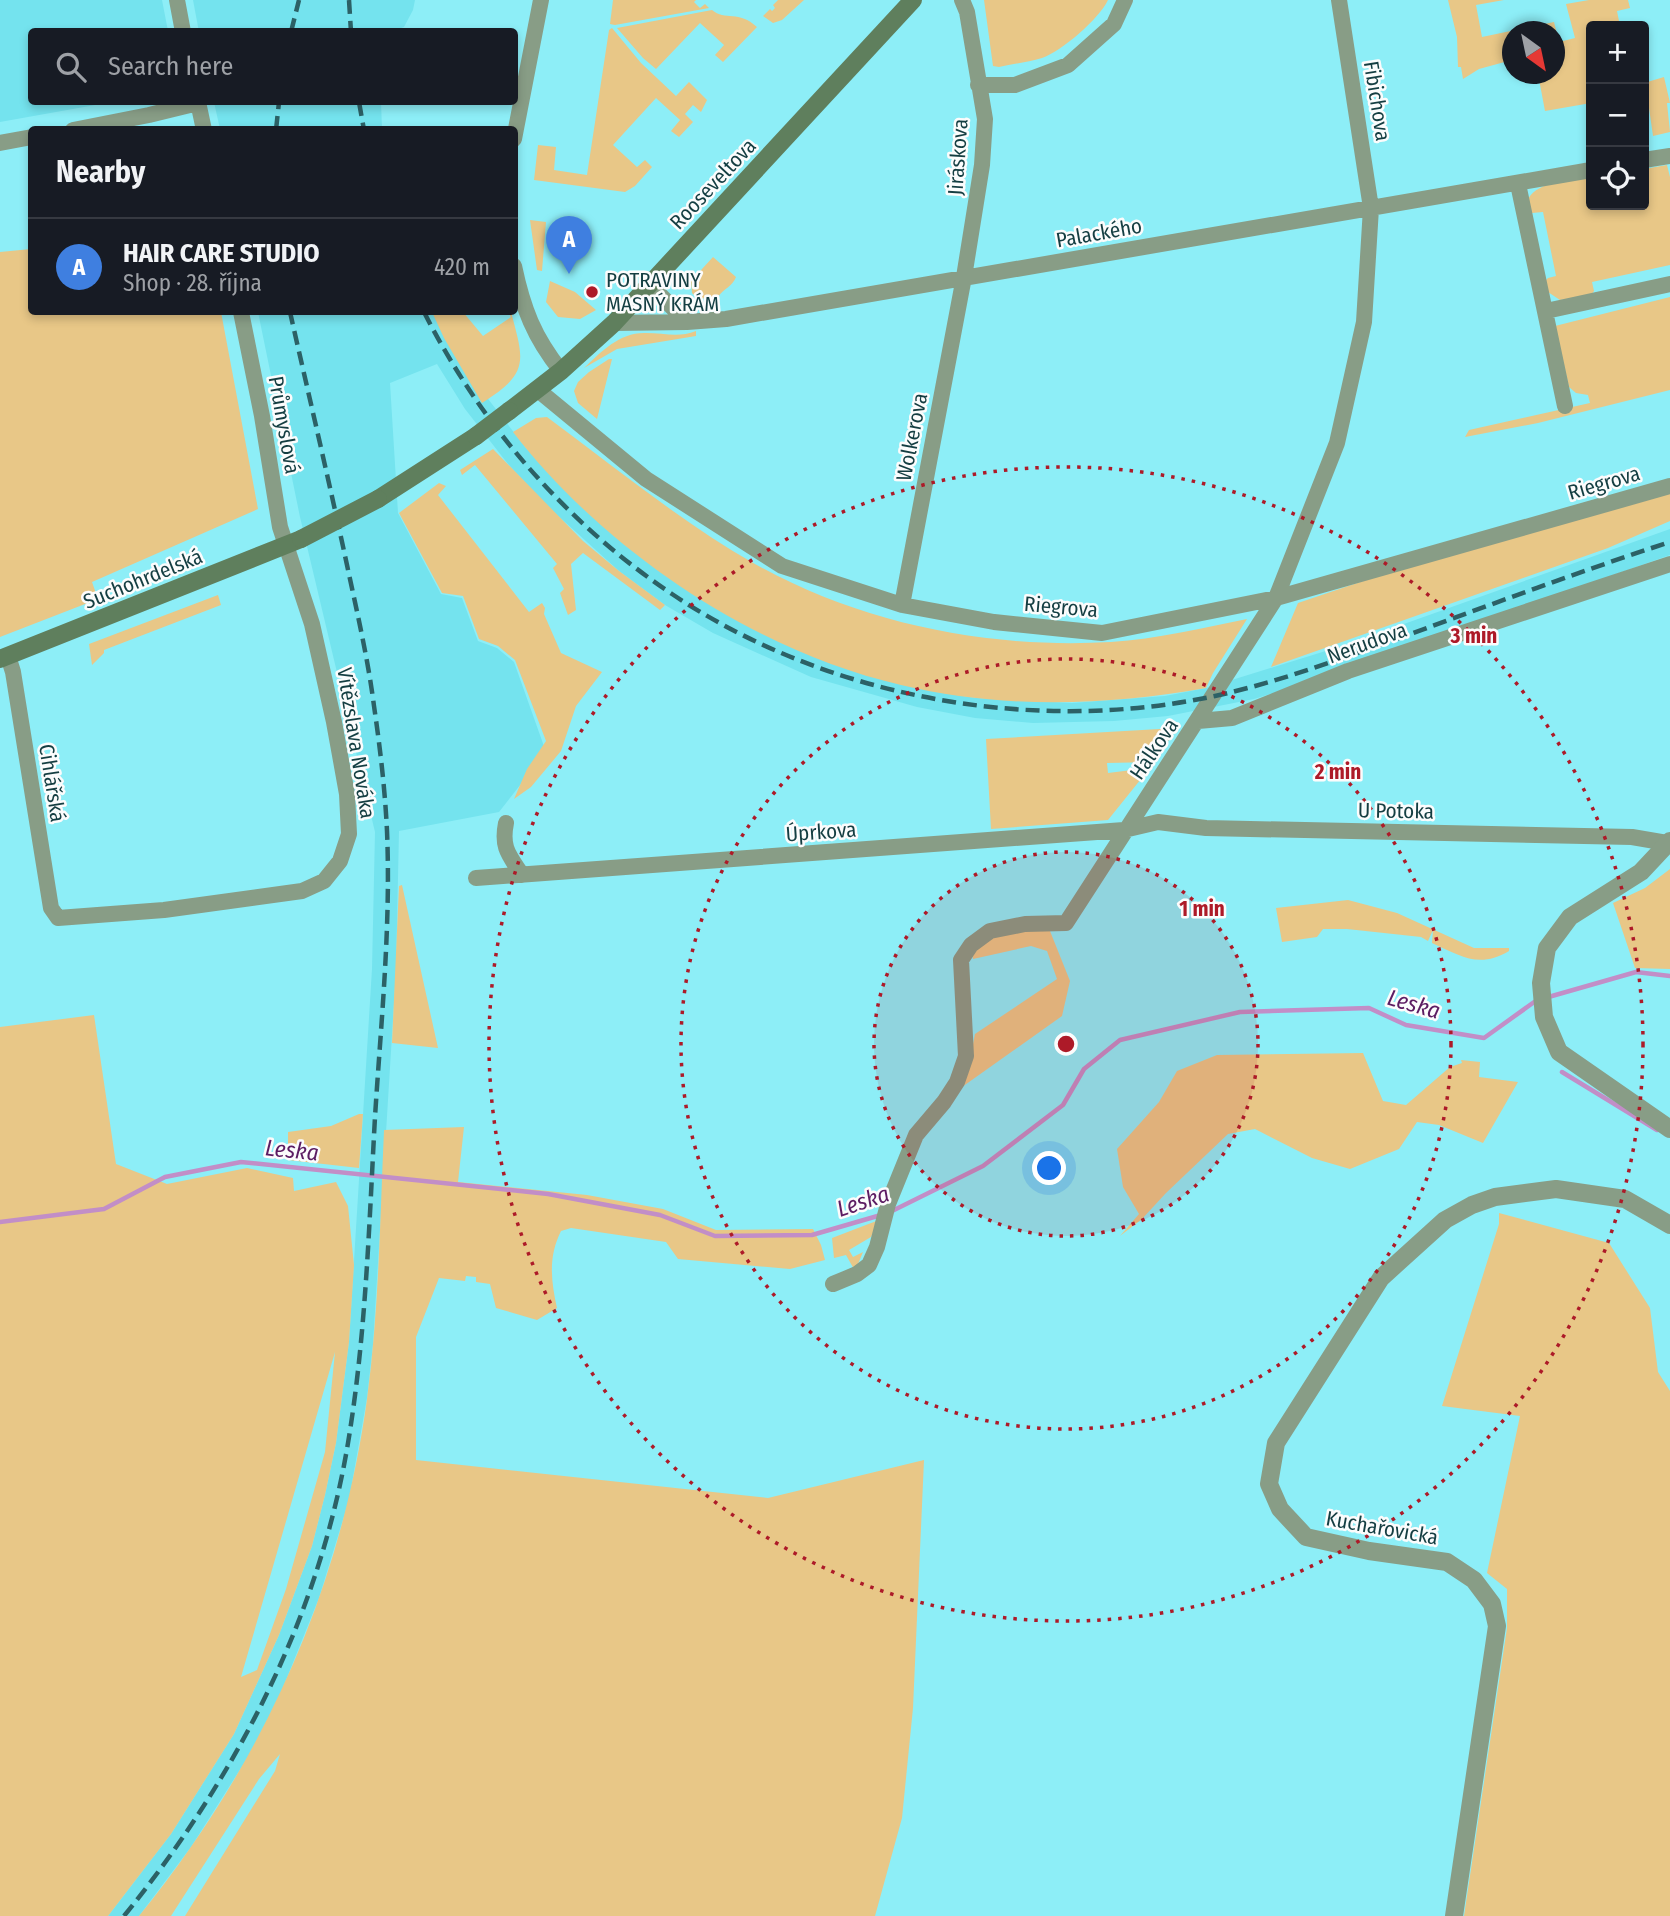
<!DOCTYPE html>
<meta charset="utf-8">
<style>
:root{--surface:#171b24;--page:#20242c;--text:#f1f3f6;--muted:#9ea1a6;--line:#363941;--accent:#ea580c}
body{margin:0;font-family:"Fira Sans Condensed",sans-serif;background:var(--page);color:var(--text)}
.controls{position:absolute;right:21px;top:21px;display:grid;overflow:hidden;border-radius:7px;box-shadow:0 4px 10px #0003}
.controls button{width:63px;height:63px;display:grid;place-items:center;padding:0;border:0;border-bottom:2px solid var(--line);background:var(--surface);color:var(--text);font:35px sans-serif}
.compass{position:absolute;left:1502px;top:21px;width:63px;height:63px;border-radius:50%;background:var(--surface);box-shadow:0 4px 10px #0003;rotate:147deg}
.you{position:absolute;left:1050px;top:1169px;width:24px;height:24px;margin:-18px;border:5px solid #fff;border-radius:50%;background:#1a73e8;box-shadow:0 0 0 10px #1a73e833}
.badge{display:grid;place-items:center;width:46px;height:46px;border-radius:50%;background:var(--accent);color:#fff;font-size:23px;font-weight:700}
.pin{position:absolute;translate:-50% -58px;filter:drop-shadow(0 2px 4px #0008)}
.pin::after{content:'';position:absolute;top:37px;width:24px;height:21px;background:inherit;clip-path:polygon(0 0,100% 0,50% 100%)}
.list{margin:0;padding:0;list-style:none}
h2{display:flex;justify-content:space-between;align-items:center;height:91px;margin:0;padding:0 28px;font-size:30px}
h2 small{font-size:23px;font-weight:400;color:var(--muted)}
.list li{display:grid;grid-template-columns:46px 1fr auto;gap:21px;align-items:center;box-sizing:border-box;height:98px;padding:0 28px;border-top:2px solid var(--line)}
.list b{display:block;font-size:26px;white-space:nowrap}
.list p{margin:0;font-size:23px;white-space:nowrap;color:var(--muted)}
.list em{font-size:23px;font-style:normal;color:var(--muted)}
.icon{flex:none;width:38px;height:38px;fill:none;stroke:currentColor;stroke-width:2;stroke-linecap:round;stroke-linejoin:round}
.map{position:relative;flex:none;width:1670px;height:1916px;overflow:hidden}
.search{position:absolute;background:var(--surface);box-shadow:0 4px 10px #0003;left:28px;top:28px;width:490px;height:77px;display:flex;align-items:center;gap:18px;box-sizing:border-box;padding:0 24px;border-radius:7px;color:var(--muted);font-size:26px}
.panel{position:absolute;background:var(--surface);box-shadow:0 4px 10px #0003;left:28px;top:126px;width:490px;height:189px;border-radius:7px}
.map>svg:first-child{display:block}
.built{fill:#74e3ee}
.green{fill:#e8c787;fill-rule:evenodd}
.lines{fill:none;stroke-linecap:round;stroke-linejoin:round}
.stream{stroke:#c28ec7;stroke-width:4.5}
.minor{stroke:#889d86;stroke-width:16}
.tertiary{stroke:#889d86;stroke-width:18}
.secondary{stroke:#5f7f5d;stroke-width:18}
.rail{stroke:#2c6166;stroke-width:4.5;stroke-dasharray:14 7;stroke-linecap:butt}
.secondary-bridge{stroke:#5f7f5d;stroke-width:18}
.ring{fill:none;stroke:#ad1a28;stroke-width:3.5;stroke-dasharray:3.5 7}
.poi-dot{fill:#ad1a28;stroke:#fcfcfc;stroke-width:2.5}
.labels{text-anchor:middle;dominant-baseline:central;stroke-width:5;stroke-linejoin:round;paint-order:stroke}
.street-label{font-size:21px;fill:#143e42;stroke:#fcfcfc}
.poi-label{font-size:21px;fill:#143e42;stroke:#fcfcfc;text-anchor:start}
.water-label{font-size:23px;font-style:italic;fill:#5c1d63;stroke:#fcfcfc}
.centre{fill:#ad1a28;stroke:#fcfcfc;stroke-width:3.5}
.ring-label{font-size:21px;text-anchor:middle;font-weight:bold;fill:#ad1a28;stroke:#fcfcfc;stroke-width:5;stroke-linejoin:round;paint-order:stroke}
</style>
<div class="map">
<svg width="1670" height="1916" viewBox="0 0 1670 1916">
<rect width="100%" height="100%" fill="#8deef7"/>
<!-- built -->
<path class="built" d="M0 0H162L168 31 32 32V102H112L0 122Z
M193 0H415L413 10 404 27 393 31 199 32Z
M214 102H381L382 129H220Z
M258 312H437L485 395 526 448 600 523 634 552 679 584 760 632 829 662 937 692 976 698 1072 703 1165 696 1206 688 1345 645 1670 529V555L1304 684 1254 699 1168 716 1114 721 1033 723 975 718 917 707 811 677 713 633 665 605 619 571 545 504 508 464 465 409 437 364 390 383 398 513 441 594 462 598 478 641 497 648 514 662 546 752 499 812 399 831 396 970 373 1344 367 1398 349 1500 319 1598 276 1705 255 1746 191 1847 139 1916H108L171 1834 234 1734 279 1635 312 1546 325 1495 336 1443 349 1342 372 969 375 832 300 517Z"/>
<!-- green -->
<path class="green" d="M613 0H696L694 2 700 8 705 4 709 8 615 25 610 24Z
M778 0H804L782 20 773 23 763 16 770 9 772 11 775 8 773 5Z
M984 0H1108C1099 19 1062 51 1042 58 1028 62 1013 64 999 67L993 66Z
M1448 0H1504L1476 5 1482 37 1554 22 1559 42 1575 38 1566 4 1589 0H1628L1630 8 1617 11 1620 26H1591V103L1545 111 1538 74H1554V32H1512V60L1479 69 1463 79 1461 67H1458L1457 37Z
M712 10C725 21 739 10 757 27L723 62 715 55 724 45 700 23 656 69 643 58 617 28Z
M612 28 641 63 676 96 689 82 707 100 701 112 693 105 685 114 693 122 679 137 671 131 680 120 656 98 613 145 637 167 645 160 652 167 635 186 625 192 534 180 538 145 556 147 554 170 587 175 609 30Z
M1664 77 1670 103H1667L1670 132 1653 136 1647 94H1644V83Z
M1667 165 1670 177V265L1592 282 1594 291 1591 295 1560 300 1548 292 1544 282 1548 278 1556 276 1543 212 1532 213 1528 199C1539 180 1571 181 1591 178V205H1644V169Z
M530 220 546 222 542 271 537 270Z
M31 249 32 312H221L258 509 92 582 98 599 0 637V252Z
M713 257 736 277C733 286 723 289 718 297L698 299 692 293 691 281Z
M550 281 575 292 596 310 580 319 558 317 546 302Z
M1670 297V390L1538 423 1465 437 1469 430 1590 403 1588 395 1576 393 1569 387 1555 326Z
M432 312H463L483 336 511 317 508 312H511C524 361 530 373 482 403L444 338Z
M696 331V336L617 349 584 368C602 351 620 332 646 333 664 333 679 338 696 331Z
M609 359H612L597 419 578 403 574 391 578 382 589 372Z
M547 417C615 467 681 522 755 564 862 624 988 649 1111 642 1157 639 1202 628 1247 619L1213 673 1206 688C1106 706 1001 709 901 685 754 651 605 551 513 432L536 418Z
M493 449 583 541 619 571 665 605 660 610 583 553 571 564 576 610 568 615 560 593 564 589 553 568 557 564 475 465 462 475 460 470Z
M439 483 446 486 438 495 529 612 542 603 545 608 544 614 561 653 602 672 576 706 561 751 531 787 514 799 527 769 546 741 515 660 498 646 479 639 463 596 442 593 399 513Z
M1670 492V521L1608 548 1271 667 1298 603 1378 576Z
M218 595 221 605 104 650V653L92 665 89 644Z
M1177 728 1154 762 1107 763 1108 773 1140 769 1145 774 1108 820 991 829 986 739Z
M1670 869V969L1635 968 1613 903 1645 888Z
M402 885 438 1048 392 1043 399 886Z
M1348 900 1397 913 1474 948H1509V951C1479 969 1461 956 1432 943L1433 930 1428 941 1421 937 1347 929H1323L1317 937 1282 942 1276 908Z
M1008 930 1050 931 1070 981 1062 1016 962 1087 968 1069 975 1034 1057 979 1047 951 1031 946 973 959 972 952 986 938Z
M94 1015 116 1164 167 1184 247 1168 293 1178 294 1191 336 1182 348 1206 354 1265 349 1342 336 1443 325 1495 312 1546 279 1635 234 1734 171 1834 108 1916H0V1027ZM335 1352 325 1452 286 1589 257 1670 241 1677Z
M1363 1053 1383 1101 1406 1105 1450 1067 1462 1063 1461 1060 1480 1062 1479 1077 1518 1082 1483 1143 1439 1125 1417 1122 1399 1149 1350 1169 1312 1158 1255 1129 1228 1134 1166 1193 1142 1219 1120 1236 1139 1214 1123 1187 1117 1149 1159 1102 1177 1071 1217 1055Z
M359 1114H363L359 1168 288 1160V1132L331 1126Z
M464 1127 458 1182 587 1195 663 1209 716 1230 813 1229 821 1245 825 1260 790 1269 678 1259 666 1242 571 1228 561 1231C548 1257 551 1281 557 1308L537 1320 496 1308 490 1284 476 1282V1277L466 1276 465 1281 439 1278 416 1337V1460L768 1498 924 1460 913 1708 902 1818 875 1916H185L275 1771 280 1754 259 1779 171 1916H139C261 1766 341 1591 367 1399 379 1310 380 1218 384 1130Z
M1499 1213 1609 1243 1650 1308 1658 1372 1670 1391V1916H1464L1507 1628V1589L1487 1573 1520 1416 1442 1406 1499 1224Z
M879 1220 871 1237 849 1250 853 1257 863 1252 855 1271 846 1255 834 1258 832 1238Z"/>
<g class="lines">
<!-- stream -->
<path class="stream" d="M1545 998 1636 972 1670 976
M1562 1072 1657 1130
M890 1212 983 1166 1063 1105 1084 1069 1120 1040 1240 1012 1369 1008 1406 1025 1484 1038 1537 1000
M0 1222 104 1209 165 1177 241 1162 548 1194 660 1215 715 1236 812 1235 881 1215"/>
<!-- minor -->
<path class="minor" d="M177 0 183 32
M978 85H1015L1068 65 1114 24 1125 0
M198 102 204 130
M73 130 149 115 198 103
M514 139 541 0
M0 143 32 137
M1644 160 1670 156
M1518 184 1565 406
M514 266C523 309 534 337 561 371
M649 284 687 322
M1546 311 1670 284
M614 323 687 322 726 319 1591 170
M538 390 646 479 782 566 902 605 994 622 1102 633 1276 598 1670 486
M902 605 964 277 982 165 985 119 967 12 962 0
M8 656 13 672 51 908 58 918 164 910 302 891 324 881 340 861 349 834 347 794 334 722 312 624 280 527 262 416 241 312
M1198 721 1232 718 1348 671 1670 564
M506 823C501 848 509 855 522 875
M476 878 1124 830 1158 822 1206 828 1632 837 1667 843
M833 1284 857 1274 869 1265 877 1247 888 1204 916 1135 944 1102 957 1082 966 1056 961 960 971 945 990 931 1025 924 1066 923 1276 598 1337 443 1364 322 1371 208 1339 0"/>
<!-- tertiary -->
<path class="tertiary" d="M1670 841 1641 872 1570 917 1547 948 1541 983 1544 1017 1559 1052 1670 1129
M1454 1916 1497 1626 1492 1604 1474 1580 1447 1562 1369 1551 1306 1537 1280 1509 1269 1484 1276 1443 1381 1278 1445 1220 1472 1205 1495 1197 1556 1189 1625 1199 1670 1225"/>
<!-- secondary -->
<path class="secondary" d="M509 411 561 371 614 323 913 0
M378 499 476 436
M0 659 301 539"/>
<!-- rail -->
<path class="rail" d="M349 0 351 32
M291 32 299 0
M359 102 364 130
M276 130 279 102
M424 312C481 425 566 523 672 594 827 698 1033 735 1215 696 1283 681 1348 656 1413 633 1498 602 1584 570 1670 542
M124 1916C235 1779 319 1618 348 1443 366 1335 369 1225 375 1117 381 1022 391 926 387 831 385 789 380 747 374 706 368 659 357 612 347 565 329 481 309 396 290 312"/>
<!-- secondary-bridge -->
<path class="secondary-bridge" d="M476 436 509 411
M301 539 378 499"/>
</g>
<!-- distance rings -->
<circle cx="1066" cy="1044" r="192" fill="#ad1a28" fill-opacity=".12"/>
<g class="ring">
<circle cx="1066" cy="1044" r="192"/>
<circle cx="1066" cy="1044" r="385"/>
<circle cx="1066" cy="1044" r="577"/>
</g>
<!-- markers -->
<circle class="poi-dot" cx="592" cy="292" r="7"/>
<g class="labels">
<!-- street labels -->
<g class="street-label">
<text transform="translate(1377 101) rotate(81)">Fibichova</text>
<text transform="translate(958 157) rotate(-86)">Jiráskova</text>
<text transform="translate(713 184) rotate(-47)">Rooseveltova</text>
<text transform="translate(1099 233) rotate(-10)">Palackého</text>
<text transform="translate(284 425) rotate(80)">Průmyslová</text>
<text transform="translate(912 437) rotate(-79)">Wolkerova</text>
<text transform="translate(1604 483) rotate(-16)">Riegrova</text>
<text transform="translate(143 579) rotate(-22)">Suchohrdelská</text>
<text transform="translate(1061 607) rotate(5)">Riegrova</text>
<text transform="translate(1367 643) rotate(-20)">Nerudova</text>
<text transform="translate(356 743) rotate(81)">Vítězslava Nováka</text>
<text transform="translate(1154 749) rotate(-56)">Hálkova</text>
<text transform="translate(52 783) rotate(81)">Cihlářská</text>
<text transform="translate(1396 811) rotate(1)">U Potoka</text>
<text transform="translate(821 832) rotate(-4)">Úprkova</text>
<text transform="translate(1382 1528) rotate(10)">Kuchařovická</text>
</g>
<!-- poi labels -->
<g class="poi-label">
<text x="606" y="280">POTRAVINY<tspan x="606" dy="24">MASNÝ KRÁM</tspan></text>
</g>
<!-- water labels -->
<g class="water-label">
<text transform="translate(1414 1004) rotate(16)">Leska</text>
<text transform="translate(292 1150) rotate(6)">Leska</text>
<text transform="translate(863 1201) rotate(-18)">Leska</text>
</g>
</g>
<circle cx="1066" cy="1044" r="10" class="centre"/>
<g class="ring-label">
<text x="1474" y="643">3 min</text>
<text x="1338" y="779">2 min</text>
<text x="1202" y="916">1 min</text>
</g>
</svg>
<div class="controls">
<button>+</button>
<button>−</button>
<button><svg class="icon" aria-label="locate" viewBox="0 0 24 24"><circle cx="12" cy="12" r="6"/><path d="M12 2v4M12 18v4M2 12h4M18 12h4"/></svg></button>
</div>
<svg class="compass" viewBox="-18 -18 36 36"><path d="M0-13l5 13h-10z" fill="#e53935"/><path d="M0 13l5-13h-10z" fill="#9ea1a6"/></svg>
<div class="you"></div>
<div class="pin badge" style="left:569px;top:274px;background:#3f7fe0">A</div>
<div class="search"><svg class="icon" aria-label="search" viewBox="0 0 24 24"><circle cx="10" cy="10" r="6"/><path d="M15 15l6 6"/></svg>Search here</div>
<section class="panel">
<h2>Nearby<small></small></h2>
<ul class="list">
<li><span class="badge" style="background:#3f7fe0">A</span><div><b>HAIR CARE STUDIO</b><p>Shop · 28. října</p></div><em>420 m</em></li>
</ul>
</section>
</div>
